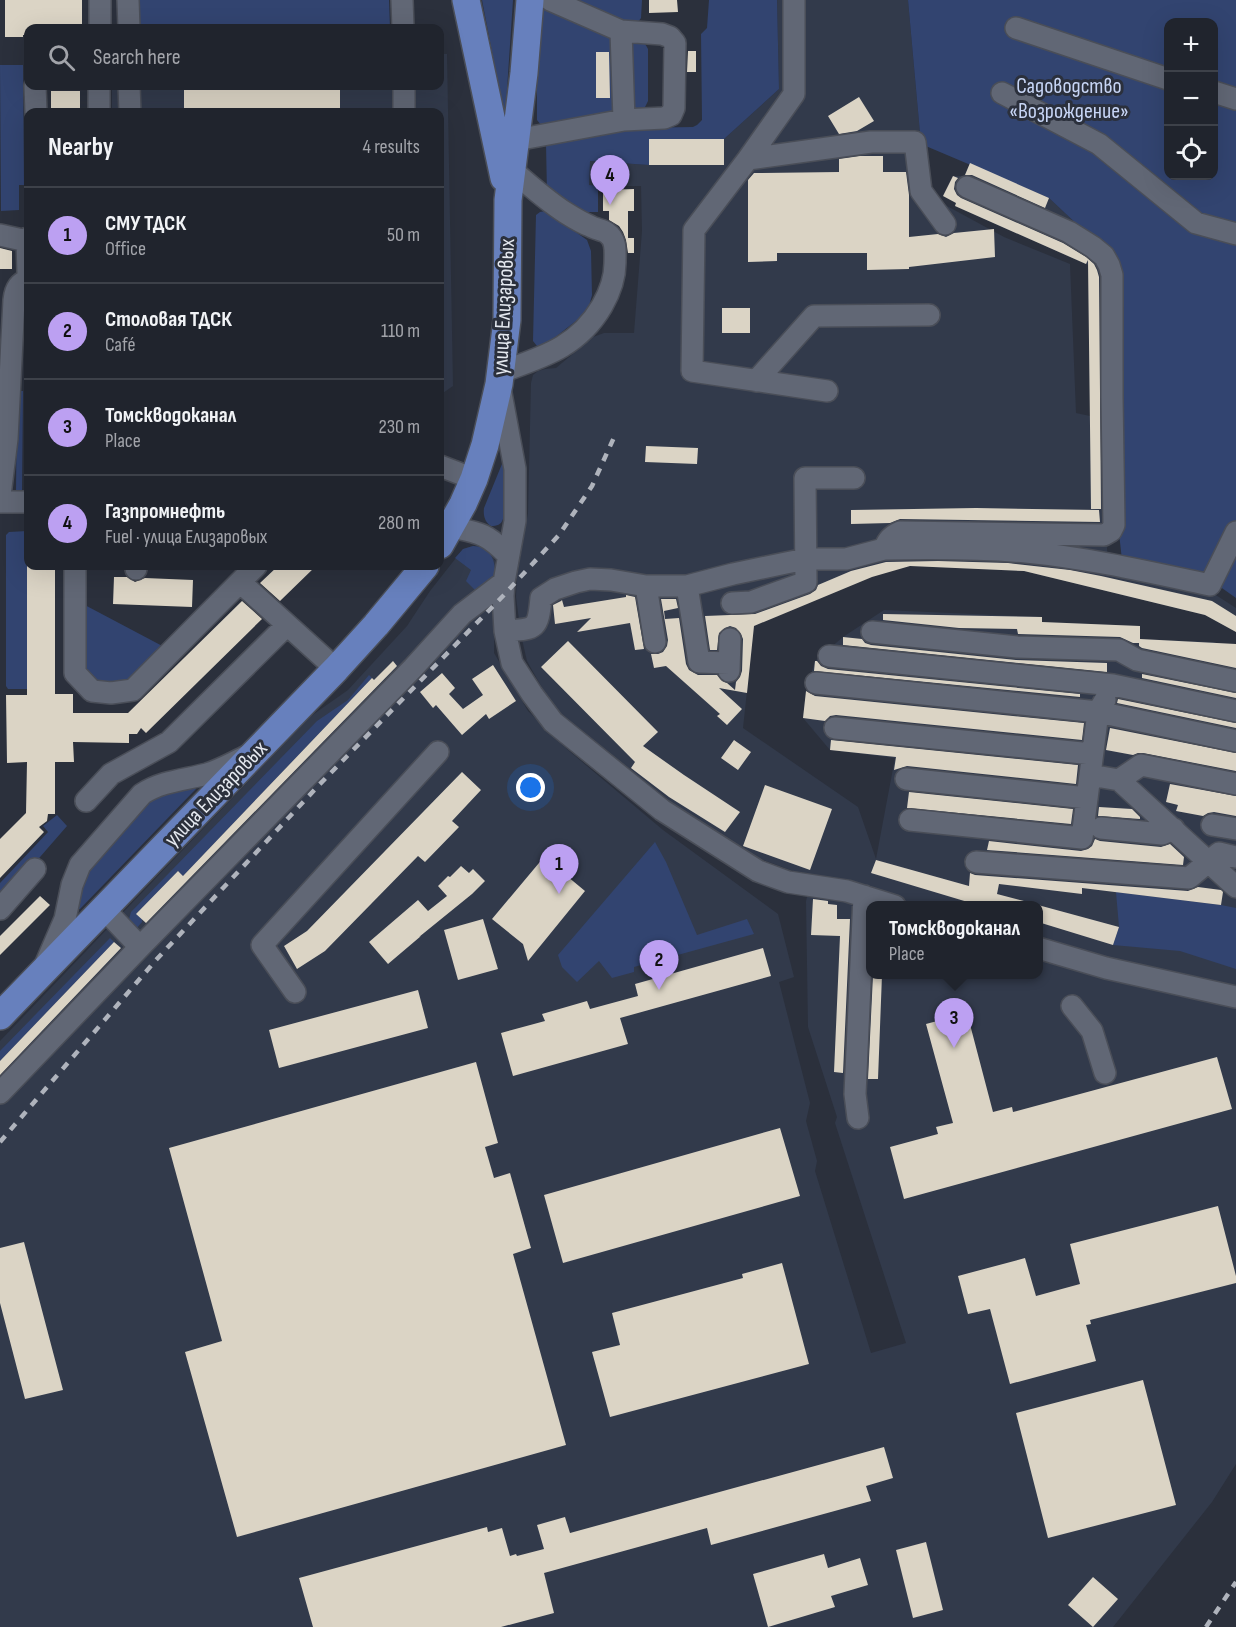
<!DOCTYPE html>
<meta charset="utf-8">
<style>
:root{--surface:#20242d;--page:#282c35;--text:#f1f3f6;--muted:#a2a4aa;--line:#3d4149;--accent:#bca0f2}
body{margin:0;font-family:"Sofia Sans Condensed",sans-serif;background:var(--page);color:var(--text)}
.controls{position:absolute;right:18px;top:18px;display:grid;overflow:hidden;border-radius:12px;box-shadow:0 6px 24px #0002}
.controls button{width:54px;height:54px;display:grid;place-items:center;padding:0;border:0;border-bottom:2px solid var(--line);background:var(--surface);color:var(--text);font:30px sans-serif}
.you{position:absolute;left:531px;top:788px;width:21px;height:21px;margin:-15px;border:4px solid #fff;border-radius:50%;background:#1a73e8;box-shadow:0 0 0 9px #1a73e833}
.badge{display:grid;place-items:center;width:39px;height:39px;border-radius:50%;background:var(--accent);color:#111;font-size:20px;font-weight:700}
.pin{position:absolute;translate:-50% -50px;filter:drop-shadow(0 2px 3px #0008)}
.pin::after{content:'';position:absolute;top:32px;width:21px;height:18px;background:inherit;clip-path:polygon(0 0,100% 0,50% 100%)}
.popup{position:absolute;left:866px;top:901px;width:177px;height:78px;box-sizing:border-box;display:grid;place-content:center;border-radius:12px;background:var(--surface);filter:drop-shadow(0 2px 4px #0005);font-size:20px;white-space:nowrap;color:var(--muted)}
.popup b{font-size:22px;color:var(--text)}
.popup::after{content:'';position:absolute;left:50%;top:100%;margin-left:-12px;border:12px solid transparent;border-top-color:var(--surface)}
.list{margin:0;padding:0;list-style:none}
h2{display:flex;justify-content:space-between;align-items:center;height:78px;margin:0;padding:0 24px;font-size:26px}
h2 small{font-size:20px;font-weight:400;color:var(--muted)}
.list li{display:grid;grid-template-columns:39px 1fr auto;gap:18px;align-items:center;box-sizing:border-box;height:96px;padding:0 24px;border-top:2px solid var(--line)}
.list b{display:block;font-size:22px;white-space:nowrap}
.list p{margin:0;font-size:20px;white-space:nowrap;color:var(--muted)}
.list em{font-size:20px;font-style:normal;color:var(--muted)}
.icon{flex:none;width:33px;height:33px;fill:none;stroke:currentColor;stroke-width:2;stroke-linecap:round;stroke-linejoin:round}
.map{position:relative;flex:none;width:1236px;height:1627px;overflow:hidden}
.search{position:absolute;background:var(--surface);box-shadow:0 6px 24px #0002;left:24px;top:24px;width:420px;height:66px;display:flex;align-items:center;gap:15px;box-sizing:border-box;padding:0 21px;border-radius:12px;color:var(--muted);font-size:22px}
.panel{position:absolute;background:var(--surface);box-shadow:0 6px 24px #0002;left:24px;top:108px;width:420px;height:462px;border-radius:12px}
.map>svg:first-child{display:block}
.built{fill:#323a4b;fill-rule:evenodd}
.green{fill:#324470;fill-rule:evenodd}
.building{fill:#dbd4c5}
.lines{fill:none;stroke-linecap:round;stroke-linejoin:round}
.minor-casing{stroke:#4a4e58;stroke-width:24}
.major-casing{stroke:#4a4e58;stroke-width:30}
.minor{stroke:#616775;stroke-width:21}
.major{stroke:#6780bd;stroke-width:27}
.rail{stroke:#afb3bc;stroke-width:4.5;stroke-dasharray:8 8;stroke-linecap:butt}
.labels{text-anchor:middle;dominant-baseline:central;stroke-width:6;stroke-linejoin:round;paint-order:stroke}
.park-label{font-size:22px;fill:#c7d5f5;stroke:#2b303c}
.street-label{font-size:22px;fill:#e5e9f0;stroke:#2b303c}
</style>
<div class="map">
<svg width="1236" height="1627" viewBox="0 0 1236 1627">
<rect width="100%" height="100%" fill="#2b303c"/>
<!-- built -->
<path class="built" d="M777 0H908L921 144 928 189 947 206 1004 237 1070 264 1076 413 1090 416 1088 265 955 206 956 202 943 196 953 176H964L970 163 1049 198 1082 229 1102 265 1105 509 1108 568 1205 588 1236 608V632L1205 615 1024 571 910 566 871 573 754 626 743 728 858 807 876 859 895 758 830 750 803 718 806 691 815 661 843 637 884 610 1042 617V622L1140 626V639L1213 642 1236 649V1464L1212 1502 1113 1627H0V1041L311 716 348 690 407 626 430 591 463 549 473 546 492 554 495 561 494 653 528 711 568 750 663 830 778 914 794 977 779 982 810 1103 806 1121 817 1161 815 1171 871 1353 906 1343 835 1123 837 1117 808 1027 806 901 812 878 758 858 656 797 570 725 546 695 527 661 521 635 516 597 517 576 528 513 531 383 533 375 538 371 545 369 556 368 593 337 604 333H634L642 231 641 186H589V161L649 165H724V139L779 89ZM870 906H1038V974H870Z
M440 54H447L453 386 440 395V112H112V86H440Z"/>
<!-- green -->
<path class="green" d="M135 0H389L390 28H135Z
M482 0H513L505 119Z
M571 0H642L641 18 638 22 628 23Z
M709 0H777L779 89 724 139H649V165L590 161 589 185 598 186V212H576L547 193 546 144 635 128 693 127 697 125 702 120 701 34 707 28Z
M908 0H1236V598L1212 581 1122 560 1118 524V270L1082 229 1049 198 921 144ZM1168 22H1214V176H1168Z
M544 10 556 11 614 36 616 108 612 113 541 125 537 120V76L541 13Z
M634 41C641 41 645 42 648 49V101L645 107 642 109 632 108 631 43Z
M0 65H23L24 185H19V210L1 211Z
M546 211 587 240 591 251 592 295 588 310 581 317 544 346H537L533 341 536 215 540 212Z
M17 391H23L22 492H16Z
M504 459C504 471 507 511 503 519 501 525 497 526 491 526 485 522 483 516 484 508Z
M27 531V689H8L6 686V535L9 532Z
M473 546 485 547C497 561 495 569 495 586L481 596 466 581 471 570 455 558 463 549Z
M81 603 168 649 131 688 94 687 82 672Z
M369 675 372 678 183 876 178 871 137 913 142 919V922L136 929 129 919 131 912 317 721 348 700Z
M194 787 196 789 193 792 80 909H78V894L86 871 152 797Z
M57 815 67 826 0 903V883L48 832 43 826Z
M655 842 666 862 697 935 747 919 754 934 634 967V972L612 978 599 961 577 982 562 967 558 955Z
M1116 892 1221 905 1236 908V969L1180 951 1113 945 1119 927Z
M110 938 114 942 0 1061V1051Z"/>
<!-- building -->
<path class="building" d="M5 0H82V28H28V35H23V37H5Z
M649 0H677L678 12 649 13Z
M688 51H696V72H687Z
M596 52H609L610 98H596Z
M184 90H340V112H184Z
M51 91H80V112H51Z
M859 97 874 121 857 131 839 134 828 116Z
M649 139H724V165H649Z
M860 156H883V172H906L909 195V237L938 234 946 237 954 233 994 229 995 257 909 267V269L867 270V253H777V261L748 262V180L754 173 839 172V159Z
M970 163 1049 198 1045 208 972 175H965Z
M953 176 958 178 955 182 954 189 957 195 961 198 1063 243 1086 257 1094 264 1097 270 1099 277 1101 509H1091L1088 260 1086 264 955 206 956 203 943 196Z
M634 189V211H628V238H634V253H628L626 240 623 232 619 226 609 220V211H603V190Z
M0 248 12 251V269H0Z
M722 308H750V333H722Z
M646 446 698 448 697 464 645 462Z
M976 508 1099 510 1100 522 900 519 890 523 851 524V510Z
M938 561 1008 563 1070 570 1101 576 1212 601 1236 616V632L1205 615 1024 571 910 566 872 577 754 626 747 693 719 688 742 709 727 725 717 716 720 714 666 666 654 668 651 654H658L663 652 667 646 668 640 661 599H676L678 608 664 611 665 619 679 618 686 664 689 670 698 675H717L722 681 727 683 735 690 736 682 740 677 742 671 743 639 741 634 736 628 730 626 725 628 719 633 717 650H710L705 616 755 614 810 594 816 590 818 585 851 571 886 562Z
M27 566H55V694H73V713H128L242 601 262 619 146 733 141 728 137 734H129V743L73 742 74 762H55V814H48L47 821 39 827 44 832 0 878V839L26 813 27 762 7 763 6 695H27Z
M278 566H316L280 601 260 583Z
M114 577H127L135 582 145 578 193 580 192 607 113 604Z
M626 595 635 597 644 649 635 650 630 623 577 632 591 618 555 624 553 605 561 601 562 600 564 607 626 597Z
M883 614 1042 617V622L1140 626V639L1236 644V668L1142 648 1139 646V643H1133L1120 637 1018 634 1017 629 959 628 883 620Z
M843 637 862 639 865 643 871 645 1016 660 1107 663V672L843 645Z
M568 641 658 732 643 746 684 775 740 812 725 832 669 797 631 768 635 762 541 667Z
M393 661 397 666 146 923 136 914 178 871 183 876 372 678 374 680Z
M815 661H817L821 666 828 669 1080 694V697L814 671Z
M493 665 516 701 489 719 486 714 462 735 436 705 433 708 420 692 442 673 455 688 449 694 463 709 483 695 472 679Z
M1142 674 1236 693V698L1142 678Z
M806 691 815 696 1084 723 1082 740 836 715 830 716 825 721 803 718Z
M1118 699 1236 723V728L1117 703Z
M1110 728 1236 753V771L1143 753H1138L1133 755 1106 750Z
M734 740 751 752 738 770 721 758Z
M831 740 1078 765 1076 784 907 766 894 770 896 757 830 750Z
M462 772 481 790 452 821 459 827 425 862 418 856 325 951 297 969 284 946 307 931Z
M1170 784 1236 796V816L1214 812 1208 813 1203 816 1176 811 1178 805 1166 802Z
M765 785 832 809 810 870 743 846Z
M909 792 1073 809 1071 824 907 808Z
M1099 807 1132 809 1140 817V819L1098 816Z
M1095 839 1100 841 1161 847 1170 844 1184 857 1183 865 987 850 989 841 1081 851 1088 849 1092 846Z
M544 857 585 891 528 961 523 944 492 919Z
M876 860 969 886 970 873 975 875 1188 891 1198 887 1221 890 1223 892 1221 905 1082 888V894L999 884 997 894 1028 902 1027 906H981L871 873Z
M461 866 469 873 473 869 485 881 472 894 419 937 421 936 388 964 369 942 418 900 428 911 447 896 438 886 448 876 450 877Z
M40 896 50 905 0 955V936Z
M813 899 828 901V904L837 905V919H850L843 1073 834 1072 840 936 811 935Z
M1038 905 1119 927 1113 945 1038 922Z
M483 919 498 969 458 980 444 930Z
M114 942 121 948 0 1075V1061Z
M763 948 771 976 620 1018 628 1044 513 1076 501 1033 545 1021 542 1014 587 1001 590 1009 638 996 635 984Z
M873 975H882L878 1079H868Z
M418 990 428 1028 279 1068 269 1030Z
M967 1013 993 1112 1012 1107 1013 1112 1217 1057 1232 1109 904 1199 890 1147 938 1134 936 1127 953 1123 926 1024Z
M476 1062 498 1143 485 1147 494 1178 510 1173 531 1248 513 1254 566 1445 237 1537 185 1352 222 1341 169 1148Z
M780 1128 800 1196 563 1263 544 1195Z
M1218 1206 1236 1276V1283L1090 1320 1091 1324 1086 1325 1096 1361 1010 1384 990 1309 968 1314 958 1276 1025 1258 1036 1296 1080 1284 1070 1244Z
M24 1242 63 1390 25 1399 0 1303V1248Z
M782 1263 809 1364 610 1417 592 1352 620 1345 612 1313 743 1278 742 1274Z
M1143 1380 1176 1505 1048 1538 1016 1413Z
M884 1447 893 1478 866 1486 871 1501 711 1545 707 1528 544 1573 554 1613 501 1627H313L299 1578 487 1527 488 1532 502 1528 510 1556 516 1554 517 1556 544 1549 537 1525 565 1517 570 1533Z
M926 1542 943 1610 913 1618 896 1550Z
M824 1554 828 1568 860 1558 868 1585 831 1596 835 1607 768 1627 753 1574Z
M1093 1577 1118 1599 1093 1627 1068 1605Z"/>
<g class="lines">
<!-- minor casing -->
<g class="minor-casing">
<path id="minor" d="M128 0 129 28
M402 0 403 28
M794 0V94L748 159 694 230 692 371 827 391
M100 28V0
M1016 28 1168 79
M621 31 624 120
M35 86 36 112
M129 86 130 112
M404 86V112
M1214 92 1236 99
M1002 93 1099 144 1196 223 1236 234
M99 112V86
M516 140 624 120 664 118 671 115 674 108 675 43 670 37 662 34 621 31 550 0
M748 159 871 142H915L921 191 945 224
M0 235 27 241
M28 238 27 241 28 273
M501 372C543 357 578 347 602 306 610 292 615 279 615 263 615 252 617 240 607 233 603 230 595 229 590 226 582 223 574 218 566 213 547 201 529 185 512 170
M756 381 814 316 929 315
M500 388 515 469V521L504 582 503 596 505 631 512 663 532 694 553 722 662 810 758 871 788 882 847 891 895 906
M440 466 474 479
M0 495 7 439 14 300C15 290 18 283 28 280
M0 502H28
M450 527C480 533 486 533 508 555
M884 549C932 548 979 548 1026 552 1088 558 1149 572 1210 585L1236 532
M75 566V673L92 691 111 693 133 690 240 582 336 669
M136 569V566
M240 582 256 566
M646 586 655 642
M687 586 699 662 729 663
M732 603 751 602 806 582 805 478H854
M505 631C536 629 538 630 541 598L555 589 576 582 590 579 611 580 646 586H687L733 574 786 563 806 559H846L884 549C888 540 891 536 900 532L1104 535 1111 531 1114 525 1112 397V275L1109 265 1104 256 1093 247 1069 232 967 187
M872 632 1017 647 1119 650 1137 660 1236 681
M829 656 1113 685 1236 711
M729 671 730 639
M816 683 1098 712 1236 741
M1105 700 1098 712 1090 775 1119 780 1236 887
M835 728 1092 754
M906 779 1087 798
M1119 780 1141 765 1236 784
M86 801 111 774 169 742 287 625
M910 820 1082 838 1090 775
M1212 825 1236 829
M1101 828 1162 834 1174 829
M976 862 1189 878 1219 853 1236 857
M0 909 35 869
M104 909 140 947
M1038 948 1106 968 1236 997
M46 963 65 919 72 885 80 865 142 794C162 781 184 780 207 774 220 770 234 762 247 756
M295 992 262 945 438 752
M1072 1006 1092 1031 1105 1073
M0 1093 140 947 413 668 462 614 504 582
M858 1118 855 1094 864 896"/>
</g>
<!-- major casing -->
<g class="major-casing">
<path id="major" d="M466 0 504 178
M440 545 463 504 474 479 485 445 499 384 507 320 508 200 524 73 530 0
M0 1016 336 669 376 625 425 566"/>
</g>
<!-- minor -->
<use href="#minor" class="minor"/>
<!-- major -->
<use href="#major" class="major"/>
<!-- rail -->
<path class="rail" d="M0 1142 156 960 319 785 503 596 559 535 592 486 616 433
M1206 1627 1236 1582"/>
</g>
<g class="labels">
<!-- park labels -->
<g class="park-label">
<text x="1069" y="86">Садоводство<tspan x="1069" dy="25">«Возрождение»</tspan></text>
</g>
<!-- street labels -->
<g class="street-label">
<text transform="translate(504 307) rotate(-87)">улица Елизаровых</text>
<text transform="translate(216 794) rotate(-46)">улица Елизаровых</text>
</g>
</g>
</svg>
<div class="controls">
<button>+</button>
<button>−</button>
<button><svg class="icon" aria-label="locate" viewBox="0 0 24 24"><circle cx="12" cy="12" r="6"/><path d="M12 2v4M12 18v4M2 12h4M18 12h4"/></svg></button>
</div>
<div class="you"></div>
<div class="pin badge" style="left:559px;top:894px">1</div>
<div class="pin badge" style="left:659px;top:990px">2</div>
<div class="pin badge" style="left:954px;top:1048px">3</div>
<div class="popup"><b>Томскводоканал</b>Place</div>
<div class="pin badge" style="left:610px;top:205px">4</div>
<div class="search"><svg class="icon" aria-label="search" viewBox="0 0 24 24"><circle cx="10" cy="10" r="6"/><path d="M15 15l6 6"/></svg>Search here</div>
<section class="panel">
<h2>Nearby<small>4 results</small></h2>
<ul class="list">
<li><span class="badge">1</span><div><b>СМУ ТДСК</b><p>Office</p></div><em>50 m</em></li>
<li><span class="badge">2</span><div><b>Столовая ТДСК</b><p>Café</p></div><em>110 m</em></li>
<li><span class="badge">3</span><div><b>Томскводоканал</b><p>Place</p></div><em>230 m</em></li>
<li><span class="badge">4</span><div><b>Газпромнефть</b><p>Fuel · улица Елизаровых</p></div><em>280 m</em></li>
</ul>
</section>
</div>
